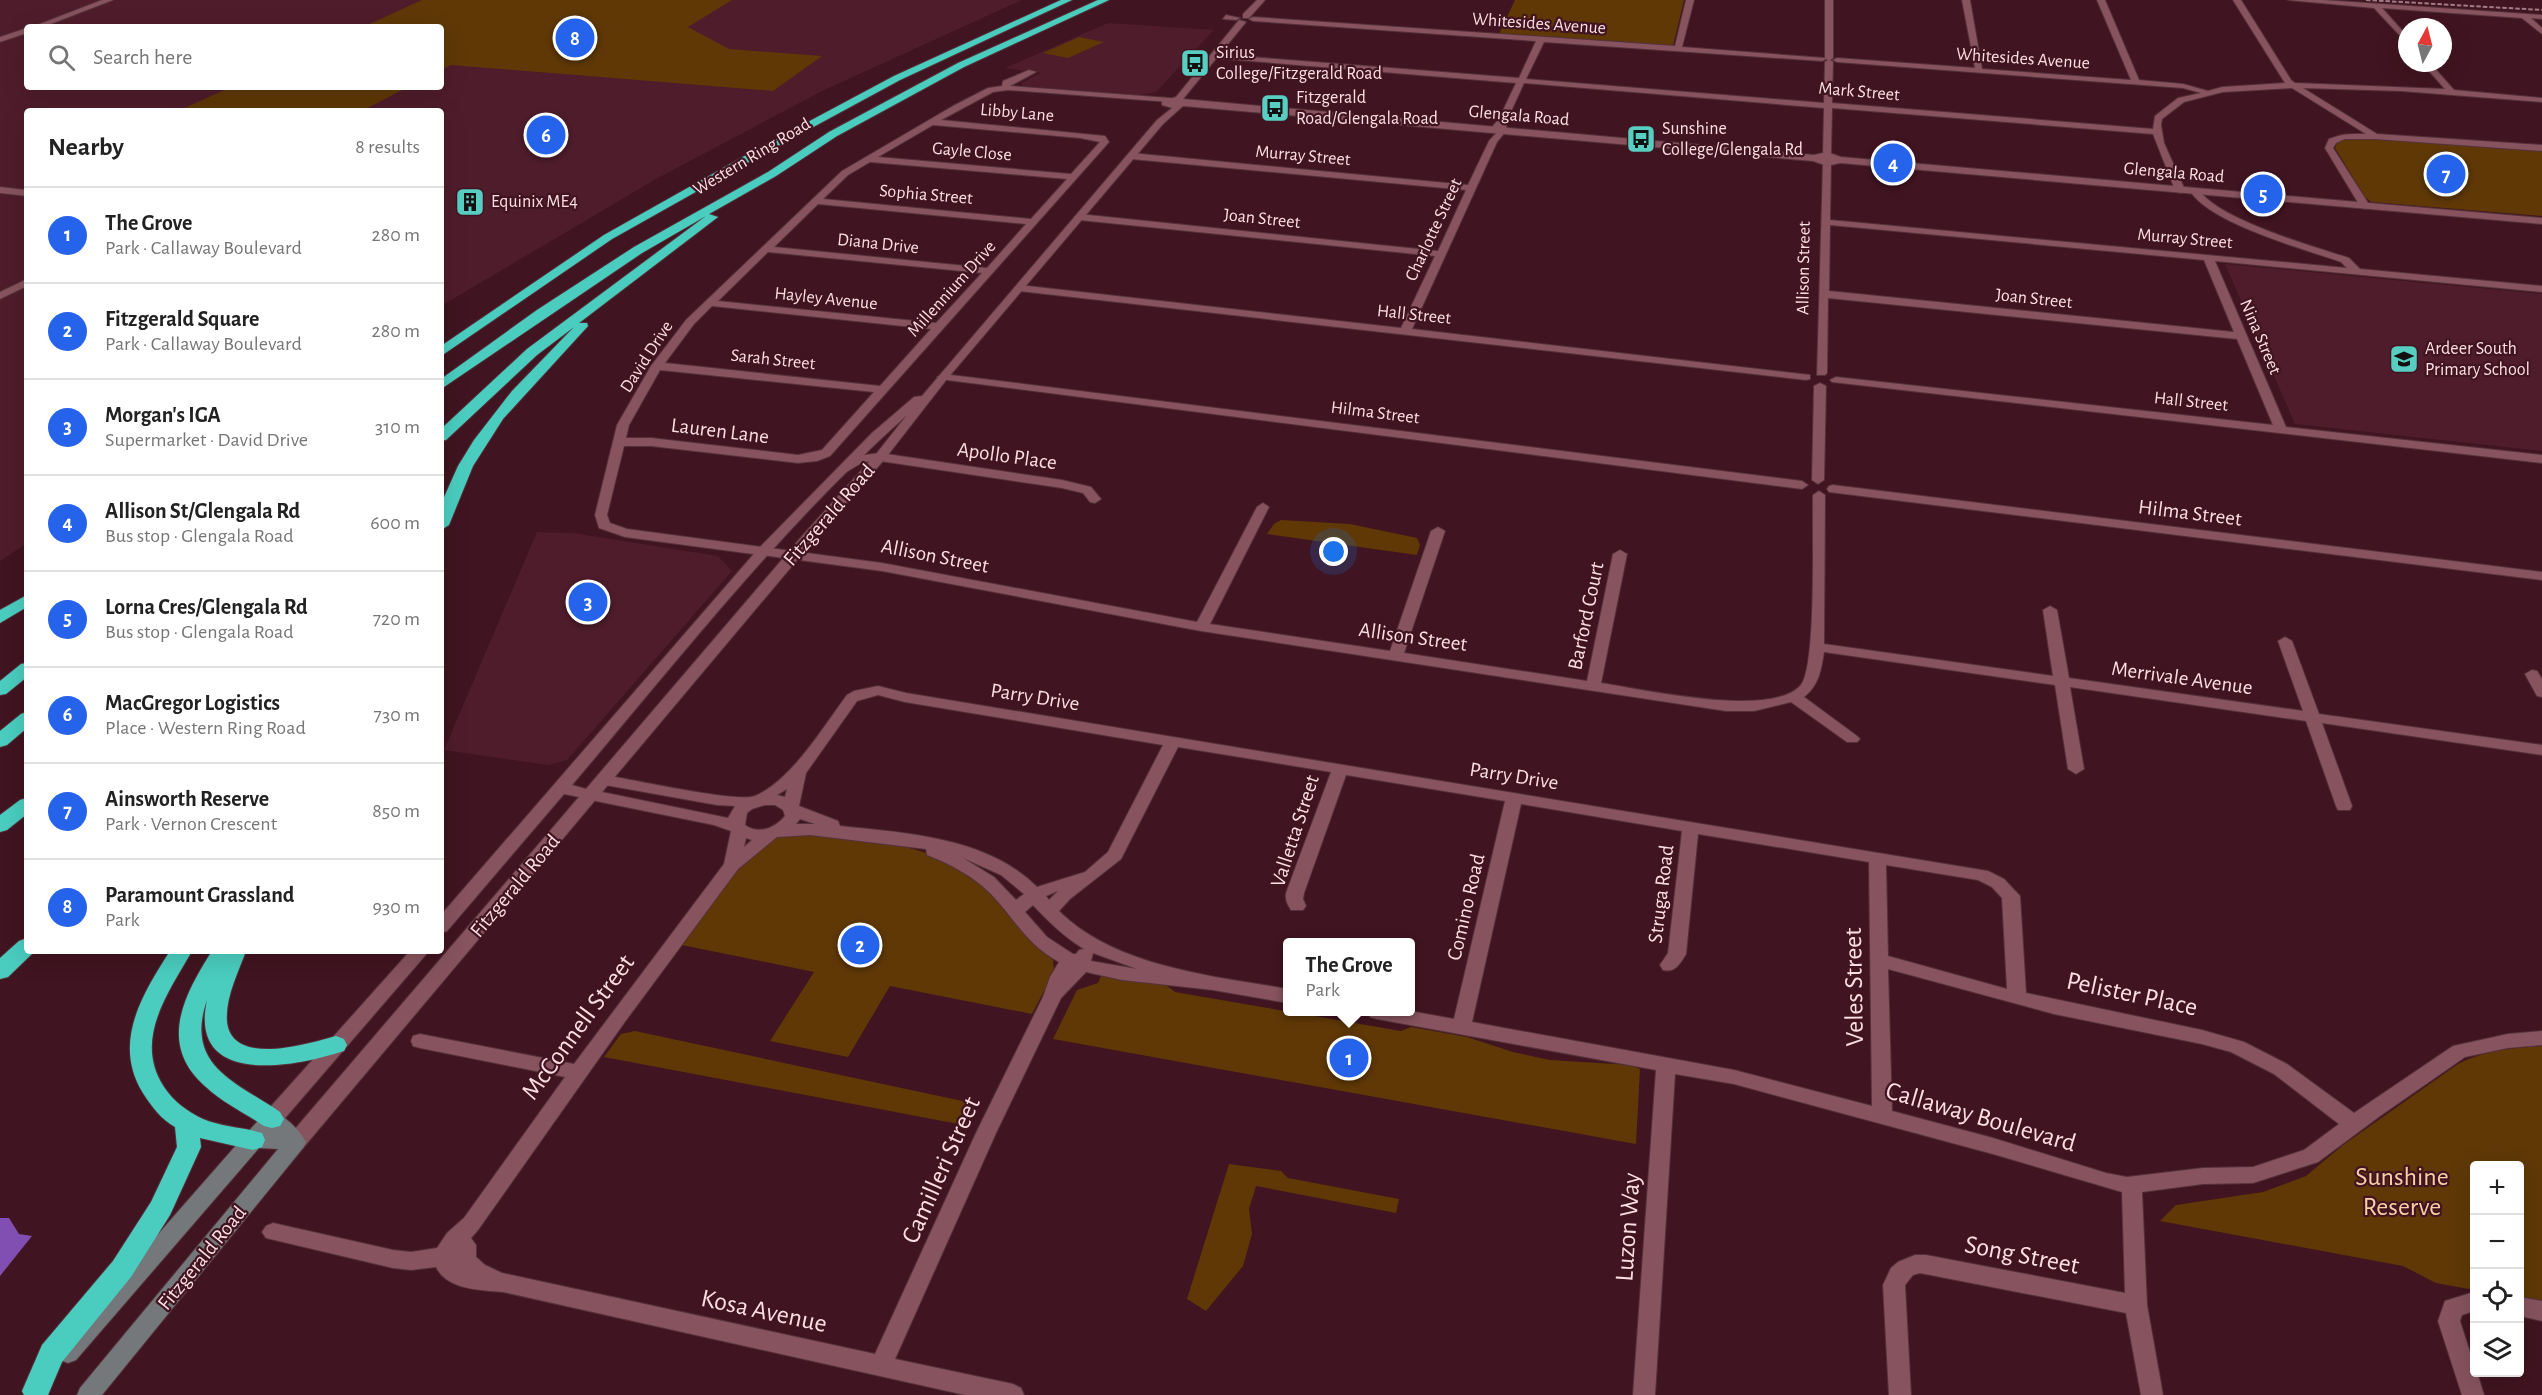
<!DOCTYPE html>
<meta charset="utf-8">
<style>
:root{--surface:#fff;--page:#f6f6f6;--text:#222;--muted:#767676;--line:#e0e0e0;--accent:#2563eb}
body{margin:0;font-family:"Alegreya Sans",sans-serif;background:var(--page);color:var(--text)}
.controls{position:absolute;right:18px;bottom:18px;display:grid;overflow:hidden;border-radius:6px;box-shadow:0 6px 24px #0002}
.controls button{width:54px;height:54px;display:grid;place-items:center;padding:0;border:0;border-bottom:2px solid var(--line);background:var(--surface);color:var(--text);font:30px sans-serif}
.compass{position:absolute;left:2398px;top:18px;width:54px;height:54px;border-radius:50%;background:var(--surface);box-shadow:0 6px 24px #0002;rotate:7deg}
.you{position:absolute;left:1334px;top:552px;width:21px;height:21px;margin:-15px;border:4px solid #fff;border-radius:50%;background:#1a73e8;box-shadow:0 0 0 9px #1a73e833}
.badge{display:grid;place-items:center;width:39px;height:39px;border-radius:50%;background:var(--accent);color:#fff;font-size:20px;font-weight:700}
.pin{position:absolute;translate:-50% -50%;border:3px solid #fff;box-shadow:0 2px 6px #0006}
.popup{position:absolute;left:1283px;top:938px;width:132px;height:78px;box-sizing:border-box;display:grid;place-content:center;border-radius:6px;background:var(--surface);filter:drop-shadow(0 2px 4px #0005);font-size:20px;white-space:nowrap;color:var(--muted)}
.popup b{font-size:22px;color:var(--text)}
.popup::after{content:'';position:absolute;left:50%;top:100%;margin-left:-12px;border:12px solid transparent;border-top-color:var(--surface)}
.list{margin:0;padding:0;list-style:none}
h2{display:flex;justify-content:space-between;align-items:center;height:78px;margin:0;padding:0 24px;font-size:26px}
h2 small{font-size:20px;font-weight:400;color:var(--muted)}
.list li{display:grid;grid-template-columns:39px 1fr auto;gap:18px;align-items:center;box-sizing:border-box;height:96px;padding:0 24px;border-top:2px solid var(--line)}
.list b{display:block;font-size:22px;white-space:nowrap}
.list p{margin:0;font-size:20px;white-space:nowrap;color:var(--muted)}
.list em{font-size:20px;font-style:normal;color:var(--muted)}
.icon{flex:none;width:33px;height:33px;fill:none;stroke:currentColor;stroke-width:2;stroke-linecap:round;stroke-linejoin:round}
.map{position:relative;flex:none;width:2542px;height:1395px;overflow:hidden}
.search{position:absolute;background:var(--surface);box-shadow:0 6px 24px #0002;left:24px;top:24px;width:420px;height:66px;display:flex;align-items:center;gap:15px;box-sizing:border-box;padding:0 21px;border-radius:6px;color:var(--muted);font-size:22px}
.panel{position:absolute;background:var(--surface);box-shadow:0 6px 24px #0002;left:24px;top:108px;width:420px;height:846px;border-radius:6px}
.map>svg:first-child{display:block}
.built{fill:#4f1c2b;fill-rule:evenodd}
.green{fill:#5f3806}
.water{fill:#814eb1}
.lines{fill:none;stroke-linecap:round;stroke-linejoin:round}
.minor-casing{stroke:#54313a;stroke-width:2}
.tertiary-casing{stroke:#54313a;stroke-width:2}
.secondary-casing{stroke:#54313a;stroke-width:2}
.motorway-casing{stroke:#54313a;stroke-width:2}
.minor{fill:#86535e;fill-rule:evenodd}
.tertiary{fill:#86535e;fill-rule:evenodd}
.secondary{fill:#74787b;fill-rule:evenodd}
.motorway{fill:#4acdbf;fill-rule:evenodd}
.rail{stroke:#a17c85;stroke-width:2;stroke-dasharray:4.5 2;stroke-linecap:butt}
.labels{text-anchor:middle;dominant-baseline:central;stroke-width:4.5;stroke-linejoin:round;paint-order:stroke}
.far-street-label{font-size:18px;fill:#fcdde3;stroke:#401420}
.far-poi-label{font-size:18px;fill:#fcdde3;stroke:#401420;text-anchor:start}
.street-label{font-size:21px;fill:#fcdde3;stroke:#401420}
.near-street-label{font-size:26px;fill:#fcdde3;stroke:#401420}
.near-park-label{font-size:26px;fill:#facfa5;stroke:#401420}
</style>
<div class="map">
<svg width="2542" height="1395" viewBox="0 0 2542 1395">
<rect width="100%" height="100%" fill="#401420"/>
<!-- built -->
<path class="built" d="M0 0H1022L822 91 656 179 441 306V111H27V543L0 561ZM27 27H441V87H27Z
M1108 23 1214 30 1156 92 1140 95 1023 86 1021 83 1041 73 1005 68Z
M2225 264 2542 294V451L2295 424Z
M537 532 573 533 718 556 732 571 567 760 548 765 444 750Z"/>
<!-- green -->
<path class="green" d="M422 0H732L688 27 729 49 822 56 773 91 451 65 441 70V27H363Z
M1515 0H1684L1673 46 1499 34Z
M1079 37 1104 42 1068 58 1043 53Z
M231 87H408L362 111H178Z
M2356 137 2542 150V216L2371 202 2365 197 2335 148 2337 142Z
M1281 520 1350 524 1417 538 1420 545 1417 555 1267 534 1274 524Z
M825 833 906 847 933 855 981 882 1019 928 1053 960 1054 972 1032 1014 890 986 848 1057 770 1041 814 972 682 945C704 916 745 848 778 836 791 832 811 834 825 833Z
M1101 976 1163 983 1175 992 1401 1031 1411 1027 1467 1037 1513 1052 1550 1060 1631 1065 1640 1069 1636 1144 1053 1039 1077 990 1098 983Z
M635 1031 972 1103 976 1111 969 1126 604 1057 621 1034Z
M2542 1046V1301L2520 1297V1166H2474V1290L2436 1283 2403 1266 2160 1221 2176 1205 2263 1192 2306 1176 2343 1145 2458 1064C2486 1050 2512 1048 2542 1046Z
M1229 1164 1281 1171 1288 1178 1399 1199 1396 1213 1256 1186 1249 1209 1252 1234 1243 1266 1206 1311 1187 1299Z"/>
<!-- water -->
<path class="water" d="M0 1218H9L19 1234 32 1236 0 1276Z"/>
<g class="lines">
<!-- minor casing -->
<g class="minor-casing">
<path id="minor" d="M102 0H113L43 27H32Z
M1686 0H1694L1682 47 1825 58V0H1833V58L1830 60 1833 62 1832 103 2153 129 2155 116 2178 98 2201 93 2183 88 1837 62 1833 60 1837 58 1975 68 1962 0H1970L1982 69 2131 80 2097 0H2105L2139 80 2183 84 2208 91 2222 87 2285 83 2233 0H2241L2291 80 2295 83 2445 89 2422 63H2430L2454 90 2542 98V102L2401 91 2303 88 2377 134 2542 145V151L2375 139H2345L2336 143 2333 148 2370 206 2365 209 2360 206 2325 148 2329 139C2346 133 2348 134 2366 134L2292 88 2223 92 2184 102 2162 119 2161 125 2164 143 2185 190 2180 193 2175 190 2153 134 1832 108 1831 155 1827 158 1823 155 1824 108 1524 83 1507 120 1506 131 1497 142 1412 329 1810 375V379L1806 380 1019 291 1014 288 1019 285 1401 328 1435 256 1079 220 1074 217 1079 214 1438 251 1466 190 1131 159 1127 156 1131 153 1468 185 1489 141 1498 131 1492 127 1499 119 1516 83 1213 58 1209 56 1213 54 1519 78 1536 41 1253 21 1249 19 1253 17 1675 46ZM1544 42 1822 61 1826 59 1828 60 1825 62 1824 103 1526 79Z
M2288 0H2323L2542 15V19L2531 18 2542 28V34L2522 18 2382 8 2407 36V43L2374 8Z
M1226 15 1240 18 1236 20 1223 19Z
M27 28V33L0 42V37Z
M1029 70 1036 72 1010 86 1170 98 1174 100 1170 102 1008 90 993 92 941 120 1105 136 1109 142 830 456 817 461 798 463 651 446H624L607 515 610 523 627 529 882 563 1197 622 1257 507 1263 503 1269 507 1210 624 1390 651 1431 531 1438 527 1445 531 1404 653 1587 681 1613 554 1620 550 1627 554 1601 683C1642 689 1772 719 1801 685 1817 665 1812 527 1813 495L1819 491 1825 495 1824 644 2053 676 2043 610 2050 606 2057 610 2069 678 2303 711 2278 641 2285 637 2292 641 2319 714 2542 745V755L2322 723 2352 806 2350 810H2338L2336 806 2306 721 2070 687 2084 769 2076 774 2068 769 2055 685 1824 652C1821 671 1819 685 1804 697L1857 736 1860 739 1857 742H1847L1791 702 1754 711H1726L1201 631 882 571 625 537 599 528 595 515 617 425 651 366 686 320 842 171 953 106 988 88 1002 86 1003 81ZM933 125 1080 138 1100 142 1071 174 878 157ZM870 162 1067 179 1031 219 823 199 848 175ZM818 204 1026 224 987 268 774 247ZM768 252 982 273 936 323 718 301ZM712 306 931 329 880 386 665 363 694 324ZM660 370 874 392 822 450 798 455 651 438H626L629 425Z
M1827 160 1831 163 1830 220 2347 268 2341 262C2304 249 2211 224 2190 191L2195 188 2198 189C2219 220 2312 246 2349 258L2360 269 2542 286V292L2215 261 2286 427 2542 455V463L1832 382 1830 380 1836 377 2273 425 2237 339 1828 298 1827 373 1825 375H1817L1823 163ZM1830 225 2204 260 2234 332 1829 291Z
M0 187 27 190V196L0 193Z
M27 279V286L0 299V292Z
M943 374 1802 481 1808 485 1802 489 939 379 937 377Z
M1820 383 1826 386 1824 480 1818 484 1812 480 1814 386Z
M880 453 1062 480 1091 487 1101 499 1095 503 1090 502 1083 493 1062 488 880 461 863 462 843 474 837 470 856 456Z
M1833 485 2542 572V580L1829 492 1827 489 1829 486Z
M2532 670 2537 671 2542 679V697L2537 696 2525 674Z
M878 686 906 693 1988 871 2004 879 2020 896 2026 993 2202 1030 2244 1042 2287 1064 2354 1113 2453 1046 2508 1034 2542 1031V1045L2508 1048 2465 1057 2380 1116 2318 1162 2253 1183 2203 1184 2142 1192 2147 1305 2163 1395H2141L2126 1313 1920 1273 1913 1275 1905 1285 1911 1395H1889L1883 1285 1891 1268 1898 1262 1915 1255H1926L2125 1293 2122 1192 1993 1154 1734 1084 1675 1074 1655 1395H1633L1656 1070 1377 1019 1370 1017 1368 1012 1410 1011 1454 1019 1505 801 1346 775 1304 893 1303 899 1306 906 1303 910H1291C1287 904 1285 900 1286 893L1331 772 1178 747 1121 859 1070 899 1059 911C1115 967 1213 976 1288 989V1003L1213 990 1122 980 1086 972 1061 998 996 1133 895 1359 1013 1384 1021 1388 1024 1395H965L503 1292C480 1290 447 1290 436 1267L411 1270 393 1268 266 1238 262 1232 266 1226 273 1223 393 1250 411 1252 437 1248 447 1233 464 1218 565 1077 420 1048 413 1046 411 1041 413 1036 420 1034 574 1064 724 864 731 831 714 825 586 799 584 795 586 791 592 790 728 818 735 806 717 805 605 785 597 780 605 775C629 779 738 803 755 796 792 780 823 727 847 695L854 691ZM878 695 905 702 1163 745 1108 852 1085 872 1037 887C987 837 906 833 840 826L838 821 799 806 806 773 857 701ZM787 789 785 797 777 795ZM1521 804 1682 831 1668 953 1660 965 1663 970C1675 973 1680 964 1686 954L1698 834 1869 862 1872 1106 1734 1070 1472 1022ZM765 805H775L783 810 785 816C775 828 759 835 745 825L747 813 752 809ZM800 819 815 824H796ZM810 835 926 849 927 855C950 864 973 876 991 894 1015 919 1026 944 1059 962L1050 977 1043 997 976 1133 875 1354 502 1273 485 1265 476 1257V1245L471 1238 478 1230 624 1023 738 869 777 837ZM746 838 752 840 744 847ZM963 858 1001 875 1024 894 1016 900 994 877ZM1886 865 1978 880 1992 887 2002 898 2007 989 1888 956ZM1058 891 1049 900 1046 896ZM1033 905C1048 921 1064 937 1084 949L1079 950 1076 954H1073L1047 937 1025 912ZM1093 953 1137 969 1091 961ZM1888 969 2054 1014 2202 1044 2231 1052 2274 1074 2339 1124 2304 1150 2253 1167 2203 1168 2127 1177 2106 1173 1993 1138 1892 1111Z
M2474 1292V1311L2462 1315 2460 1321 2474 1365V1372H2477L2484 1395H2462L2438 1321 2445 1301Z
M2520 1297 2542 1301V1321L2520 1316Z"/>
</g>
<!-- tertiary casing -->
<g class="tertiary-casing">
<path id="tertiary" d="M1257 0H1265L1249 18H1243V14Z
M1239 20 1246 22 1183 99 1814 155 1827 152 1841 157 2542 218V224L1840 163 1827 166 1813 161 1183 106 1163 124 947 379 884 460 813 541 303 1148 296 1150 289 1148 286 1142 289 1136 579 797 564 794 447 931 441 933V915L759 548 872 433 914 397 922 396 1157 120 1172 108 1162 105V101L1176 97ZM907 415 876 454 803 535 586 789 572 785C679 659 783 525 907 415Z
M410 951H429L279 1125 272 1127 265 1125 262 1119 265 1113Z"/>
</g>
<!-- secondary casing -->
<g class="secondary-casing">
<path id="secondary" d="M272 1111C284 1115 300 1130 306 1142L303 1148 102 1395H77L80 1388 278 1149 259 1148 76 1360 68 1363 60 1360 57 1353 60 1346 246 1134 265 1113Z"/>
</g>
<!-- motorway casing -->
<g class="motorway-casing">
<path id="motorway" d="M1061 0H1072L900 80 756 158 612 239 441 356V346L604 235 748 154 894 76Z
M1098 0H1109L964 67 837 136 776 176 709 214 718 217 579 323H587L588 326 503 419 473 466 449 525 441 530V504L458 466 474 440 512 391 574 327 537 355 446 440 441 441V429L527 349 706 216 642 253 441 389V379L537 310 634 247 768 172 829 132 958 63Z
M27 595V607L0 623V610Z
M27 663V677L6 694 0 695V681L21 664Z
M27 712V728L7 745 0 747V731L21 714Z
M27 798V814L7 830 0 832V815L20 800Z
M27 938V951H35L8 977 0 979V958L19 941Z
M170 951H192C168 993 133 1040 164 1087 173 1101 188 1112 203 1119 222 1127 242 1127 262 1133L265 1140 262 1147 253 1150 200 1138 201 1147 170 1215 131 1277 62 1362 48 1395H24L22 1391 42 1345 113 1261 151 1202 177 1147 175 1127C161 1119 152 1107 143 1093 112 1043 142 995 170 951Z
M212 951H246C238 973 225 998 227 1022 232 1067 308 1044 336 1036L344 1039 347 1045 344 1051C295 1067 188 1088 207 1000 184 1066 236 1082 280 1112L284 1119 280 1126 272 1128 264 1126C245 1113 223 1103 206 1087 157 1045 184 995 212 951Z"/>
</g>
<!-- minor -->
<use href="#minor" class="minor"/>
<!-- tertiary -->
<use href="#tertiary" class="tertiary"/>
<!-- secondary -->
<use href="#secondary" class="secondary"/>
<!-- motorway -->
<use href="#motorway" class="motorway"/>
<!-- rail -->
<path class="rail" d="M2366 0 2542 10"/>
</g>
<!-- icons -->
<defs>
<g id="bus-square" transform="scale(1.5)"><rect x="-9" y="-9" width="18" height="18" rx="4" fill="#57cec1" stroke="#401420"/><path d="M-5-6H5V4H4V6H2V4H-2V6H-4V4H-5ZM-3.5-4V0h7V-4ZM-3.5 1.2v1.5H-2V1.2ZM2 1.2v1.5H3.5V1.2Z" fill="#111"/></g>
<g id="building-square" transform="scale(1.5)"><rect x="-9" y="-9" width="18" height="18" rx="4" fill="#57cec1" stroke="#401420"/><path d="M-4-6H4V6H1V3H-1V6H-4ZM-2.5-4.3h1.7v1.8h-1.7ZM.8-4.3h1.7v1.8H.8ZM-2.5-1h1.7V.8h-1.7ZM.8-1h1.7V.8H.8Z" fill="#111"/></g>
<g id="school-square" transform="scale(1.5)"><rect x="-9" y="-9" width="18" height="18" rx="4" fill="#57cec1" stroke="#401420"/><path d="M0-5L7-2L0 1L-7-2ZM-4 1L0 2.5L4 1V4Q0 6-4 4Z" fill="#111"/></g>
</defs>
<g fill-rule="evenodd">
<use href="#bus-square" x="1195" y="63"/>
<use href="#bus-square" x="1275" y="108"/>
<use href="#bus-square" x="1641" y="139"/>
<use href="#building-square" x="470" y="202"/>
<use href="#school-square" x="2404" y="359"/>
</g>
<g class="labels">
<!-- far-street labels -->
<g class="far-street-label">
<text transform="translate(1539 24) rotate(4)">Whitesides Avenue</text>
<text transform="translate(2023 59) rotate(4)">Whitesides Avenue</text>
<text transform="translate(1859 92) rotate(5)">Mark Street</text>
<text transform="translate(1017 113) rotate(5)">Libby Lane</text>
<text transform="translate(1519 116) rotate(5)">Glengala Road</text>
<text transform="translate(972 152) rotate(5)">Gayle Close</text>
<text transform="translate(1303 156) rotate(5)">Murray Street</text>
<text transform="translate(752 157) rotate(-31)">Western Ring Road</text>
<text transform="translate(2174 173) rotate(5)">Glengala Road</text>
<text transform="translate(926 195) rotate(5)">Sophia Street</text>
<text transform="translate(1262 219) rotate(6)">Joan Street</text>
<text transform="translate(1434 230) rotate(-65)">Charlotte Street</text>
<text transform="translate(2185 239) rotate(5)">Murray Street</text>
<text transform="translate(878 244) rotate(6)">Diana Drive</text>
<text transform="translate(1804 268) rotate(-89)">Allison Street</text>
<text transform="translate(952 289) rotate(-48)">Millennium Drive</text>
<text transform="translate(826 299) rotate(6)">Hayley Avenue</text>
<text transform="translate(2034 299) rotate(6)">Joan Street</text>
<text transform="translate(1414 315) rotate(6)">Hall Street</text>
<text transform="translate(2260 337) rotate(67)">Nina Street</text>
<text transform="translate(647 357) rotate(-57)">David Drive</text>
<text transform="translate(773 360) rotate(6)">Sarah Street</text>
<text transform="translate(2191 402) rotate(6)">Hall Street</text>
<text transform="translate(1375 413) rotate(7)">Hilma Street</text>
</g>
<!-- far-poi labels -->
<g class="far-poi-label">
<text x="1216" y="53">Sirius<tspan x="1216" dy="21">College/Fitzgerald Road</tspan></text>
<text x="1296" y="98">Fitzgerald<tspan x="1296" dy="21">Road/Glengala Road</tspan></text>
<text x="1662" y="129">Sunshine<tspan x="1662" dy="21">College/Glengala Rd</tspan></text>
<text x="491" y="202">Equinix ME4</text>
<text x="2425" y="349">Ardeer South<tspan x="2425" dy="21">Primary School</tspan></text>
</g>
<!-- street labels -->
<g class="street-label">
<text transform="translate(720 431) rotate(7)">Lauren Lane</text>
<text transform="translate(1007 456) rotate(8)">Apollo Place</text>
<text transform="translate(2190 513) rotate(7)">Hilma Street</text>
<text transform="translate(829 515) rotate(-49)">Fitzgerald Road</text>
<text transform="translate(935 556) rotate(11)">Allison Street</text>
<text transform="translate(1586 616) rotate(-78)">Barford Court</text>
<text transform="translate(1413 637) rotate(8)">Allison Street</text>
<text transform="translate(2182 678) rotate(8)">Merrivale Avenue</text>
<text transform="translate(1035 697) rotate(9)">Parry Drive</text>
<text transform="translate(1514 776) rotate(9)">Parry Drive</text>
<text transform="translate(1295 831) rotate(-72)">Valletta Street</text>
<text transform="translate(515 886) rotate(-50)">Fitzgerald Road</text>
<text transform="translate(1661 894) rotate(-83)">Struga Road</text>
<text transform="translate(1466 907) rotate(-77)">Comino Road</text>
<text transform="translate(202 1258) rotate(-51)">Fitzgerald Road</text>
</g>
<!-- near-street labels -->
<g class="near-street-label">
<text transform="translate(1854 987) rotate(-91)">Veles Street</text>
<text transform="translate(2132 994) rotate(12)">Pelister Place</text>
<text transform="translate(578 1027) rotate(-54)">McConnell Street</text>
<text transform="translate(1981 1117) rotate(16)">Callaway Boulevard</text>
<text transform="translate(941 1170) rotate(-66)">Camilleri Street</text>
<text transform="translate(1628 1227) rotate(-86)">Luzon Way</text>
<text transform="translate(2022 1255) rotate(11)">Song Street</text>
<text transform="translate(764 1311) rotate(12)">Kosa Avenue</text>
</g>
<!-- near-park labels -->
<g class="near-park-label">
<text x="2402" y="1177">Sunshine<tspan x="2402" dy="30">Reserve</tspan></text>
</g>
</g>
</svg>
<div class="controls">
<button>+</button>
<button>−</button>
<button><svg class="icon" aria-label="locate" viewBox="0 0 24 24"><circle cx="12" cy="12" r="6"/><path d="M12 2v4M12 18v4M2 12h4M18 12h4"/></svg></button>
<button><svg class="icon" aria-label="layers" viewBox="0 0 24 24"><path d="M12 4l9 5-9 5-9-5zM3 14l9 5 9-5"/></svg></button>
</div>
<svg class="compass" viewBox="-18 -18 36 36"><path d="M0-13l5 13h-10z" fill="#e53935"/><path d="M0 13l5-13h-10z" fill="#767676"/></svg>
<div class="you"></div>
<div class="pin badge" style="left:1349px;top:1058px">1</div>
<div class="popup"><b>The Grove</b>Park</div>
<div class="pin badge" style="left:860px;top:945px">2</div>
<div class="pin badge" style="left:588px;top:602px">3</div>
<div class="pin badge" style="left:1893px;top:163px">4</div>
<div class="pin badge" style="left:2263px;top:194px">5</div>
<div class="pin badge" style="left:546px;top:135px">6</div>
<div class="pin badge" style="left:2446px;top:174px">7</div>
<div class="pin badge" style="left:575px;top:38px">8</div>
<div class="search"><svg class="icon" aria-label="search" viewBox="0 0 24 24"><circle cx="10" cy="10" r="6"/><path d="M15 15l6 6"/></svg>Search here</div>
<section class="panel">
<h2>Nearby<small>8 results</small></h2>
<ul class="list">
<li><span class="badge">1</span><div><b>The Grove</b><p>Park · Callaway Boulevard</p></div><em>280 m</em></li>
<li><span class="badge">2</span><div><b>Fitzgerald Square</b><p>Park · Callaway Boulevard</p></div><em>280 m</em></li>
<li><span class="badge">3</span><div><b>Morgan's IGA</b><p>Supermarket · David Drive</p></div><em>310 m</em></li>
<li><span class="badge">4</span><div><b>Allison St/Glengala Rd</b><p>Bus stop · Glengala Road</p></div><em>600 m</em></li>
<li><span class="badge">5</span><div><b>Lorna Cres/Glengala Rd</b><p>Bus stop · Glengala Road</p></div><em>720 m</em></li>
<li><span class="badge">6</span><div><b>MacGregor Logistics</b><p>Place · Western Ring Road</p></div><em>730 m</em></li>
<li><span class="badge">7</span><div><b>Ainsworth Reserve</b><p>Park · Vernon Crescent</p></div><em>850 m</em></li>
<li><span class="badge">8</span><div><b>Paramount Grassland</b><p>Park</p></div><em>930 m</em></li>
</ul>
</section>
</div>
